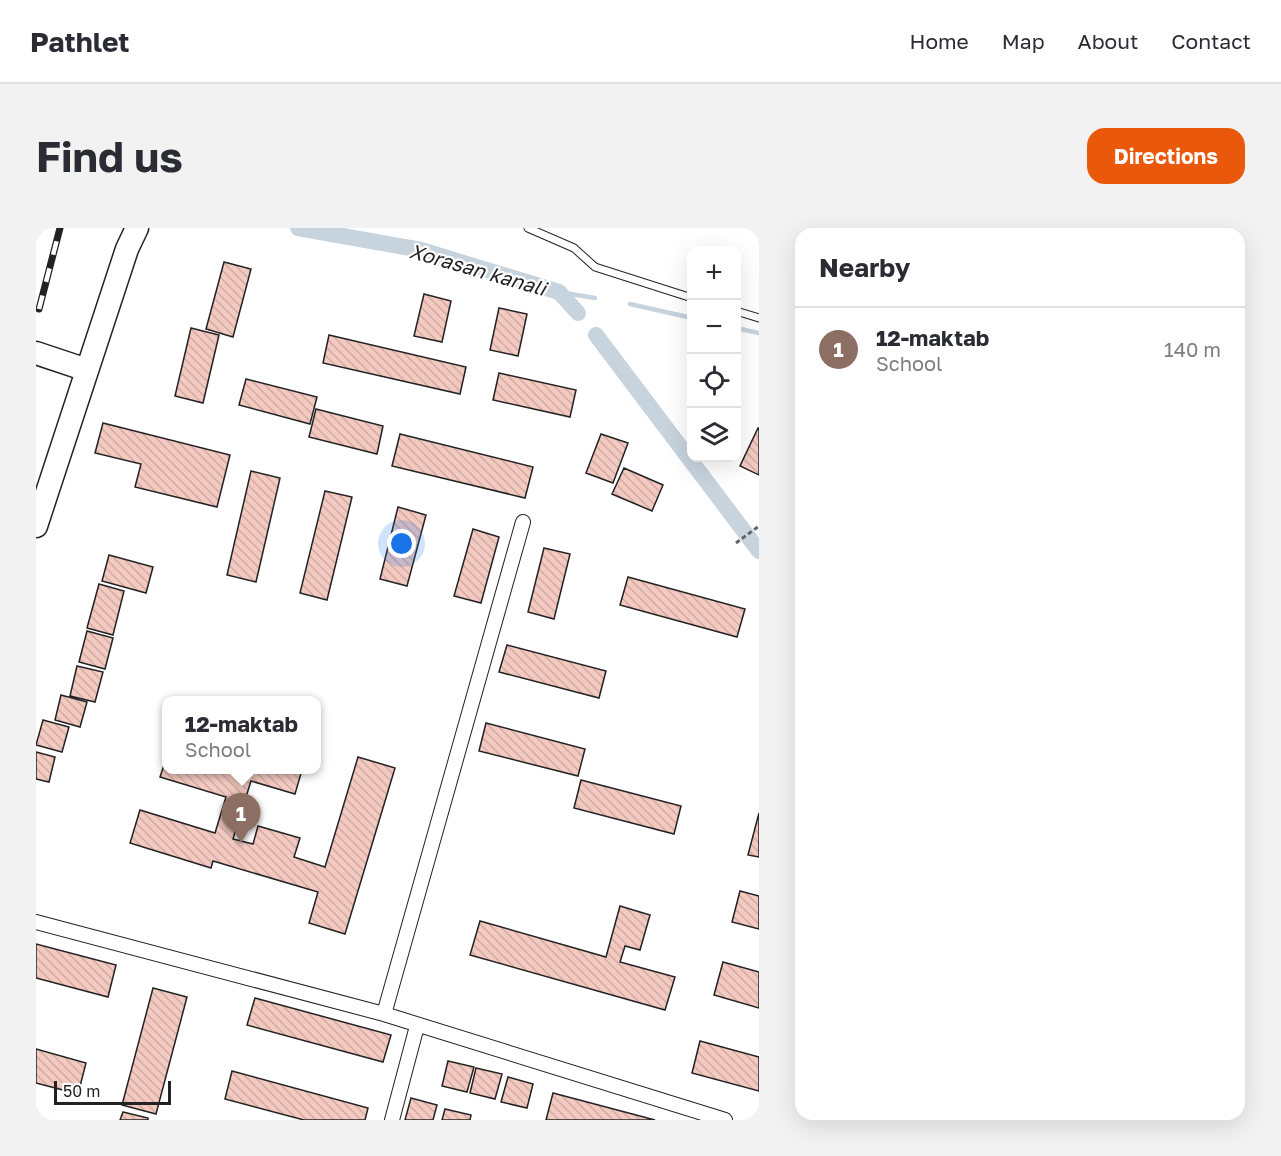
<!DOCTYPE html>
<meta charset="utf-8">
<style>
:root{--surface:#fff;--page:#f2f2f3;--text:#2b2b33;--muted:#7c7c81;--line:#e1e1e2;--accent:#ea580c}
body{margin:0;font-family:"Golos Text",sans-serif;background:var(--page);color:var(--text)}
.controls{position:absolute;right:18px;top:18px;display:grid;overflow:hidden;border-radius:12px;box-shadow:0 6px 24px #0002}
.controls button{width:54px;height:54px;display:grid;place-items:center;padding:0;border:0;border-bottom:2px solid var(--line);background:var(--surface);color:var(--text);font:30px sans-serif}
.scale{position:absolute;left:18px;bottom:15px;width:117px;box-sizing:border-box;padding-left:6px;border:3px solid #222;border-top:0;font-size:16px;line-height:21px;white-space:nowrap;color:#222;-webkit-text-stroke:4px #fff;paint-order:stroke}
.you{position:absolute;left:366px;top:316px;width:21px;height:21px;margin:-15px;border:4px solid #fff;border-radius:50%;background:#1a73e8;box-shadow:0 0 0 9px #1a73e833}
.badge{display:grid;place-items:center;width:39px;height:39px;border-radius:50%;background:var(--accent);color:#fff;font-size:20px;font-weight:700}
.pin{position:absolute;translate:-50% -50px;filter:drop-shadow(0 2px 3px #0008)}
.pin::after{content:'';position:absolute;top:32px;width:21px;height:18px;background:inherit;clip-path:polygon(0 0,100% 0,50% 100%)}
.popup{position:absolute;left:126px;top:468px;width:159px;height:78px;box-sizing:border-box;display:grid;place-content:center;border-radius:12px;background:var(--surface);filter:drop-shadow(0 2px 4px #0005);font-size:20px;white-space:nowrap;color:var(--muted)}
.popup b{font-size:22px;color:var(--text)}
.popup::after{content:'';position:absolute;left:50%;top:100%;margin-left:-12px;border:12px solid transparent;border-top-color:var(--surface)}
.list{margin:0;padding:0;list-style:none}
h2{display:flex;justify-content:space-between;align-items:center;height:78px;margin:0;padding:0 24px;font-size:26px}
h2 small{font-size:20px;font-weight:400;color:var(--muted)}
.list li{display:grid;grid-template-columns:39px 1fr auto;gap:18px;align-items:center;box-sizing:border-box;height:84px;padding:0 24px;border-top:2px solid var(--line)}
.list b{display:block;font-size:22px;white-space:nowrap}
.list p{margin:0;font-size:20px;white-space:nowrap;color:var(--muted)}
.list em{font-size:20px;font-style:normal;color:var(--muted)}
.icon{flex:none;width:33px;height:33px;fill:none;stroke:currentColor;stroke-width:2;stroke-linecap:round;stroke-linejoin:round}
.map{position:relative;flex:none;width:723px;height:892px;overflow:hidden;border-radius:18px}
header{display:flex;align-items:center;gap:36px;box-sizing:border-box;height:84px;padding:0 30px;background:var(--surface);border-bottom:2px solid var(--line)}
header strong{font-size:28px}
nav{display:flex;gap:33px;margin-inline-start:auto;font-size:21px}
.intro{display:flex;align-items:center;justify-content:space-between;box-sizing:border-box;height:144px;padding:0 36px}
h1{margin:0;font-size:42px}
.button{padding:15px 27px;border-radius:18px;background:var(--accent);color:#fff;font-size:21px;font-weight:700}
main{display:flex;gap:36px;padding:0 36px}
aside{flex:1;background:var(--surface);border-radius:18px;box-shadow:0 6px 24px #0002}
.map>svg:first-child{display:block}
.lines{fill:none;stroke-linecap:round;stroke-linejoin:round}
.stream{stroke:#c7d3dd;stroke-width:4.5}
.canal{stroke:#c7d3dd;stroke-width:16}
.building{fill:url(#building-back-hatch);stroke:#222;stroke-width:1.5}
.service-casing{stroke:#222;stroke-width:9}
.minor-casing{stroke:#222;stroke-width:16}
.primary-casing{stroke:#222;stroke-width:25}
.path{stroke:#646464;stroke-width:3;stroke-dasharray:4.5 3;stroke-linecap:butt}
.service{stroke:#fff;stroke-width:7}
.minor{stroke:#fff;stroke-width:14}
.primary{stroke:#fff;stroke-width:22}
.rail-casing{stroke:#222;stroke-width:7}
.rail{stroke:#fff;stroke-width:4.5;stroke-dasharray:14;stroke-linecap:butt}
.labels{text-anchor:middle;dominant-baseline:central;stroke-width:4.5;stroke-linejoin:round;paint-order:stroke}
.water-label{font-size:20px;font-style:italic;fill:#222;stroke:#fff}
</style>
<header>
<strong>Pathlet</strong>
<nav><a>Home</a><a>Map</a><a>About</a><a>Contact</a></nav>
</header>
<div class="intro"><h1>Find us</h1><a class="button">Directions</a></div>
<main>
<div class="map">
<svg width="723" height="892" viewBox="0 0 723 892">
<defs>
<pattern id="building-back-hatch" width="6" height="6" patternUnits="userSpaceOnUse" patternTransform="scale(1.5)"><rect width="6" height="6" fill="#f3c9c0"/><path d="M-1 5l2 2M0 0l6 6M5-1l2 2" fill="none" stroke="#d0aca5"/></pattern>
</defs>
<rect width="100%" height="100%" fill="#fff"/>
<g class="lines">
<!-- stream -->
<path class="stream" d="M523 64 559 70
M594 76 656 90
M700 100 723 105"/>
<!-- canal -->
<path class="canal" d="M262 0 385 22 523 64 542 85
M560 107 723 323"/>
</g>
<!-- building -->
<path class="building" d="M188 34 215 41 197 109 170 101Z
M388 66 415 73 406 114 378 108Z
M463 80 491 86 482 128 454 122Z
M155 100 183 107 167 175 139 168Z
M293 107 430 139 424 166 287 135Z
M463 145 540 162 534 189 457 172Z
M210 151 281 169 274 196 203 177Z
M280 181 347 198 341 226 273 209Z
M67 195 194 227 181 279 99 259 105 236 59 225Z
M722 200H723V247L704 238Z
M364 206 497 239 489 270 356 238Z
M565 206 592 215 577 255 550 245Z
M588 240 627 257 616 283 576 266Z
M215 243 244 250 220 354 191 347Z
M289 263 316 269 291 372 264 365Z
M362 279 390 287 371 358 344 351Z
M437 301 463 309 445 375 418 368Z
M508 320 534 326 518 391 492 384Z
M73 327 117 339 110 365 66 353Z
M592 349 709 381 701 409 584 377Z
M63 356 88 363 77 407 51 400Z
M51 403 77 410 69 441 43 434Z
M471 417 570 443 563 470 463 444Z
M41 438 67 444 59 474 34 468Z
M25 467 51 474 44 499 19 492Z
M7 492 33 499 26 524 0 517Z
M450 495 549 521 542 548 443 523Z
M0 524 19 529 13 554 0 551Z
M322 529 359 540 309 706 273 695 282 664 177 633 175 640 94 615 104 582 179 605 190 569 124 549 130 531V542H266L259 566 215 553 197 611 217 616 222 598 264 610 258 629 289 639Z
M545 552 645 578 638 606 538 580Z
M723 585V629L712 627Z
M704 663 723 668V701L696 694Z
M584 678 614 687 604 722 589 718 584 734 639 749 629 782 434 727 444 693 570 729Z
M0 716 80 737 72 769 0 750Z
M687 734 723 744V780L678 767Z
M117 760 151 769 120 886 86 877Z
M219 770 355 807 347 834 211 797Z
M664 813 723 829V863L656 845Z
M0 821 50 835 42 866 0 855Z
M412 833 438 839 431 864 406 858Z
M440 840 466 846 459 871 434 865Z
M196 843 332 880 329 892H268L189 871Z
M472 849 497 856 491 880 465 874Z
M517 865 619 892H510Z
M375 870 401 877 397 892H369Z
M409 881 435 887 434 892H406Z
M87 884 112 890V892H84Z"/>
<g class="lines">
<!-- service casing -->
<g class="service-casing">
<path id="service" d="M492 0 538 20 559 39 656 70
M700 83 723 90"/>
</g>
<!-- minor casing -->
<g class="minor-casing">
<path id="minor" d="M0 694 348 786 689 892
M348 786 487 294
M356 892 381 798"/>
</g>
<!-- primary casing -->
<g class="primary-casing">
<path id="primary" d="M0 125 51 142
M0 298 91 21 101 0"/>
</g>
<!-- path -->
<path class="path" d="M700 315 723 298"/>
<!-- service -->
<use href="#service" class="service"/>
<!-- minor -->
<use href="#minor" class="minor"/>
<!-- primary -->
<use href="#primary" class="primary"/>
<!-- rail casing -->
<g class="rail-casing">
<path id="rail" d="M3 81 24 0"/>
</g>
<!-- rail -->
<use href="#rail" class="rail"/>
</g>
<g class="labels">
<!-- water labels -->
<g class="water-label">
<text transform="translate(442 41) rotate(16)">Xorasan kanali</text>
</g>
</g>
</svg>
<div class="controls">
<button>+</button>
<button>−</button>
<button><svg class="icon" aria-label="locate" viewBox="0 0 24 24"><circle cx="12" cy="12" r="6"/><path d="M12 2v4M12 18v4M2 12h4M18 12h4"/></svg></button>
<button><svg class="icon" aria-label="layers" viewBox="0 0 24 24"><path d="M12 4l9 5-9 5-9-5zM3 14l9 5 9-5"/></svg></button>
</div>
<div class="scale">50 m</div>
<div class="you"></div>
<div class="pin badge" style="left:205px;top:615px;background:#8d6e63">1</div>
<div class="popup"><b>12-maktab</b>School</div>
</div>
<aside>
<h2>Nearby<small></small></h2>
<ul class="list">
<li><span class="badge" style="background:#8d6e63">1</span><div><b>12-maktab</b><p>School</p></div><em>140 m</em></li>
</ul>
</aside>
</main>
